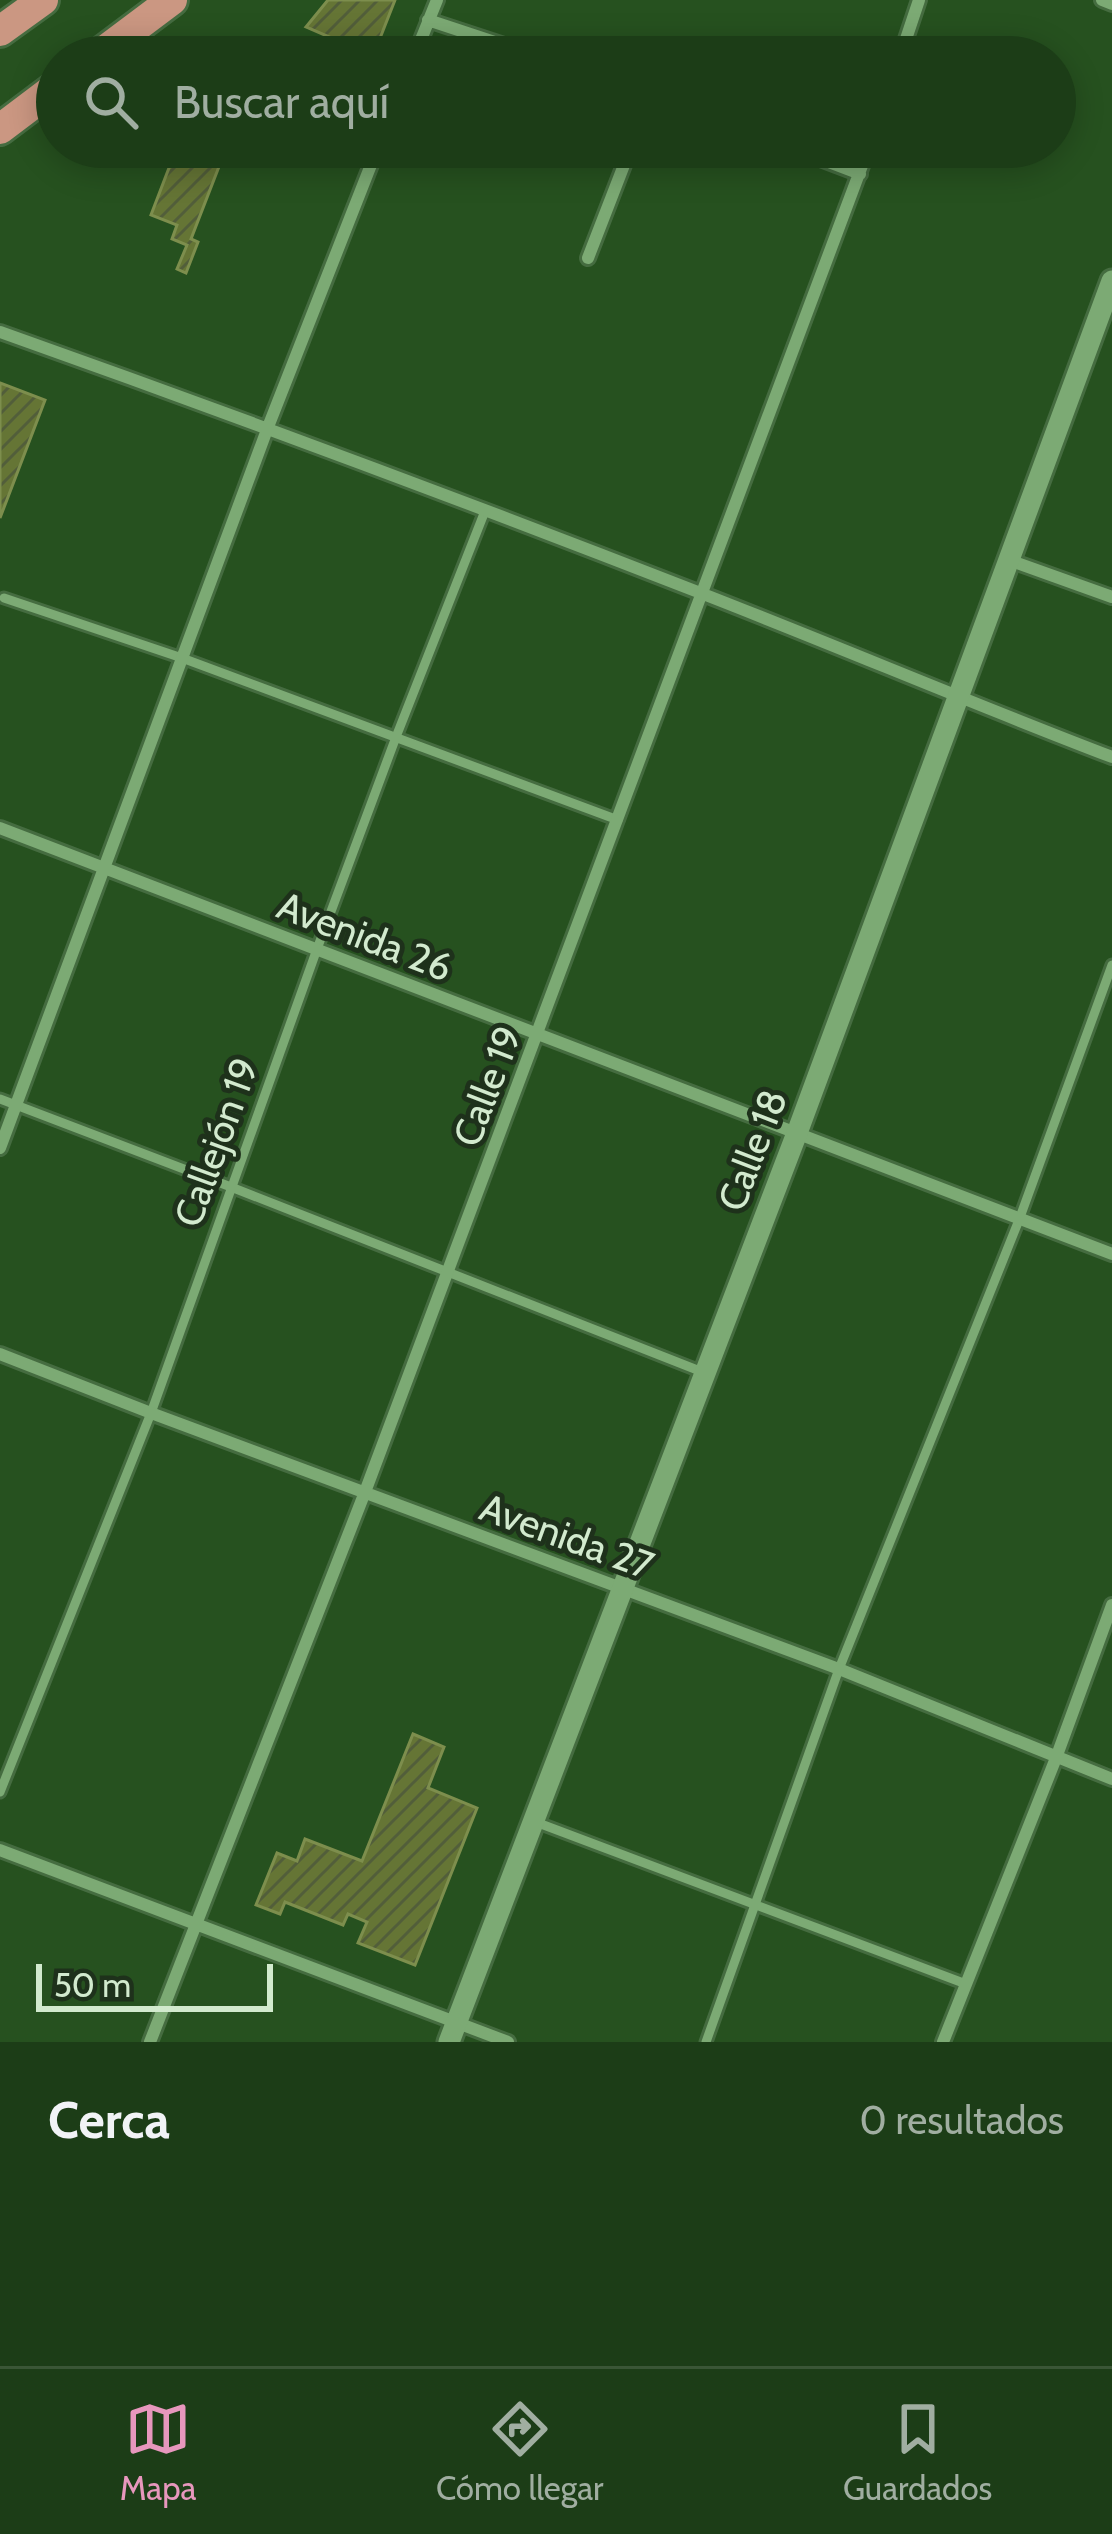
<!DOCTYPE html>
<html lang="es">
<meta charset="utf-8">
<style>
:root{--surface:#1c3d17;--page:#294824;--text:#f1f3f6;--muted:#a0aea1;--line:#3a5636;--accent:#e797bd}
body{margin:0;font-family:Cabin,sans-serif;background:var(--page);color:var(--text)}
.scale{position:absolute;left:36px;bottom:30px;width:237px;box-sizing:border-box;padding-left:12px;border:6px solid #d2eace;border-top:0;font-size:33px;line-height:42px;white-space:nowrap;color:#d2eace;-webkit-text-stroke:9px #1e311b;paint-order:stroke}
.list{margin:0;padding:0;list-style:none}
h2{display:flex;justify-content:space-between;align-items:center;height:156px;margin:0;padding:0 48px;font-size:51px}
h2 small{font-size:39px;font-weight:400;color:var(--muted)}
.icon{flex:none;width:66px;height:66px;fill:none;stroke:currentColor;stroke-width:2;stroke-linecap:round;stroke-linejoin:round}
.map{position:relative;flex:none;width:1112px;height:2042px;overflow:hidden}
.search{position:absolute;background:var(--surface);box-shadow:0 6px 30px #0003;left:36px;right:36px;top:36px;height:132px;display:flex;align-items:center;gap:30px;box-sizing:border-box;padding:0 42px;border-radius:66px;color:var(--muted);font-size:45px}
.sheet{height:324px;background:var(--surface)}
nav{display:flex;justify-content:space-around;align-items:center;box-sizing:border-box;height:168px;border-top:3px solid var(--line);background:var(--surface);font-size:33px;color:var(--muted)}
nav a{display:grid;justify-items:center;gap:6px}
nav .on{color:var(--accent)}
.map>svg:first-child{display:block}
.building{fill:url(#building-hatch);stroke:#7d8e4d;stroke-width:3}
.lines{fill:none;stroke-linecap:round;stroke-linejoin:round}
.service-casing{stroke:#456c40;stroke-width:15}
.minor-casing{stroke:#456c40;stroke-width:18}
.tertiary-casing{stroke:#456c40;stroke-width:27}
.primary-casing{stroke:#456c40;stroke-width:36}
.service{stroke:#7caa74;stroke-width:9}
.minor{stroke:#7caa74;stroke-width:12}
.tertiary{stroke:#7caa74;stroke-width:21}
.primary{stroke:#cb9782;stroke-width:30}
.labels{text-anchor:middle;dominant-baseline:central;stroke-width:10;stroke-linejoin:round;paint-order:stroke}
.street-label{font-size:39px;fill:#d2eace;stroke:#1e311b}
</style>
<div class="map">
<svg width="1112" height="2042" viewBox="0 0 1112 2042">
<defs>
<pattern id="building-hatch" width="6" height="6" patternUnits="userSpaceOnUse" patternTransform="scale(3)"><rect width="6" height="6" fill="#657535"/><path d="M-1 1l2-2M0 6l6-6M5 7l2-2" fill="none" stroke="#525e3a"/></pattern>
</defs>
<rect width="100%" height="100%" fill="#26511f"/>
<!-- building -->
<path class="building" d="M328 0H395L373 56 306 27Z
M177 147H215L225 151 191 239 198 242 186 273 177 269 187 245 172 239 177 225 151 215Z
M0 383 45 400 0 518Z
M413 1734 444 1747 428 1788 477 1808 415 1965 358 1943 367 1922 348 1914 343 1925 285 1902 280 1914 256 1905 277 1853 297 1861 305 1839 362 1861Z"/>
<g class="lines">
<!-- service casing -->
<g class="service-casing">
<path id="service" d="M4 598 182 658 618 820
M0 1099 231 1187 705 1373
M0 1792 151 1413 317 949 396 737 485 511
M533 1821 966 1984
M706 2042 839 1669 1019 1220 1112 965"/>
</g>
<!-- minor casing -->
<g class="minor-casing">
<path id="minor" d="M1102 0 1112 4
M428 20 540 57
M414 57 437 0
M900 57 919 0
M789 147 860 174
M588 258 631 147
M0 332C234 415 467 502 698 592 837 646 973 704 1112 757
M1009 560 1112 597
M0 828 1112 1254
M0 1148 268 427 378 147
M0 1354 151 1413 839 1669 1112 1779
M0 1850 508 2042
M150 2042 365 1492 869 147
M943 2042 1056 1758 1112 1605"/>
</g>
<!-- tertiary casing -->
<g class="tertiary-casing">
<path id="tertiary" d="M449 2042 797 1133 1112 281"/>
</g>
<!-- primary casing -->
<g class="primary-casing">
<path id="primary" d="M0 31 43 0
M96 57 172 0
M0 129 57 86"/>
</g>
<!-- service -->
<use href="#service" class="service"/>
<!-- minor -->
<use href="#minor" class="minor"/>
<!-- tertiary -->
<use href="#tertiary" class="tertiary"/>
<!-- primary -->
<use href="#primary" class="primary"/>
</g>
<g class="labels">
<!-- street labels -->
<g class="street-label">
<text transform="translate(365 936) rotate(21)">Avenida 26</text>
<text transform="translate(487 1086) rotate(-69)">Calle 19</text>
<text transform="translate(216 1142) rotate(-70)">Callejón 19</text>
<text transform="translate(752 1150) rotate(-69)">Calle 18</text>
<text transform="translate(567 1536) rotate(20)">Avenida 27</text>
</g>
</g>
</svg>
<div class="scale">50 m</div>
<div class="search"><svg class="icon" aria-label="search" viewBox="0 0 24 24"><circle cx="10" cy="10" r="6"/><path d="M15 15l6 6"/></svg>Buscar aquí</div>
</div>
<section class="sheet">
<h2>Cerca<small>0 resultados</small></h2>
<ul class="list">
</ul>
</section>
<nav>
<a class="on"><svg class="icon" aria-label="map" viewBox="0 0 24 24"><path d="M3 6l6-2 6 2 6-2v14l-6 2-6-2-6 2zM9 4v14M15 6v14"/></svg>Mapa</a>
<a><svg class="icon" aria-label="directions" viewBox="0 0 24 24"><path d="M12 3l9 9-9 9-9-9zM9 14v-3h6M13 9l2 2-2 2"/></svg>Cómo llegar</a>
<a><svg class="icon" aria-label="saved" viewBox="0 0 24 24"><path d="M7 4h10v16l-5-4-5 4z"/></svg>Guardados</a>
</nav>
